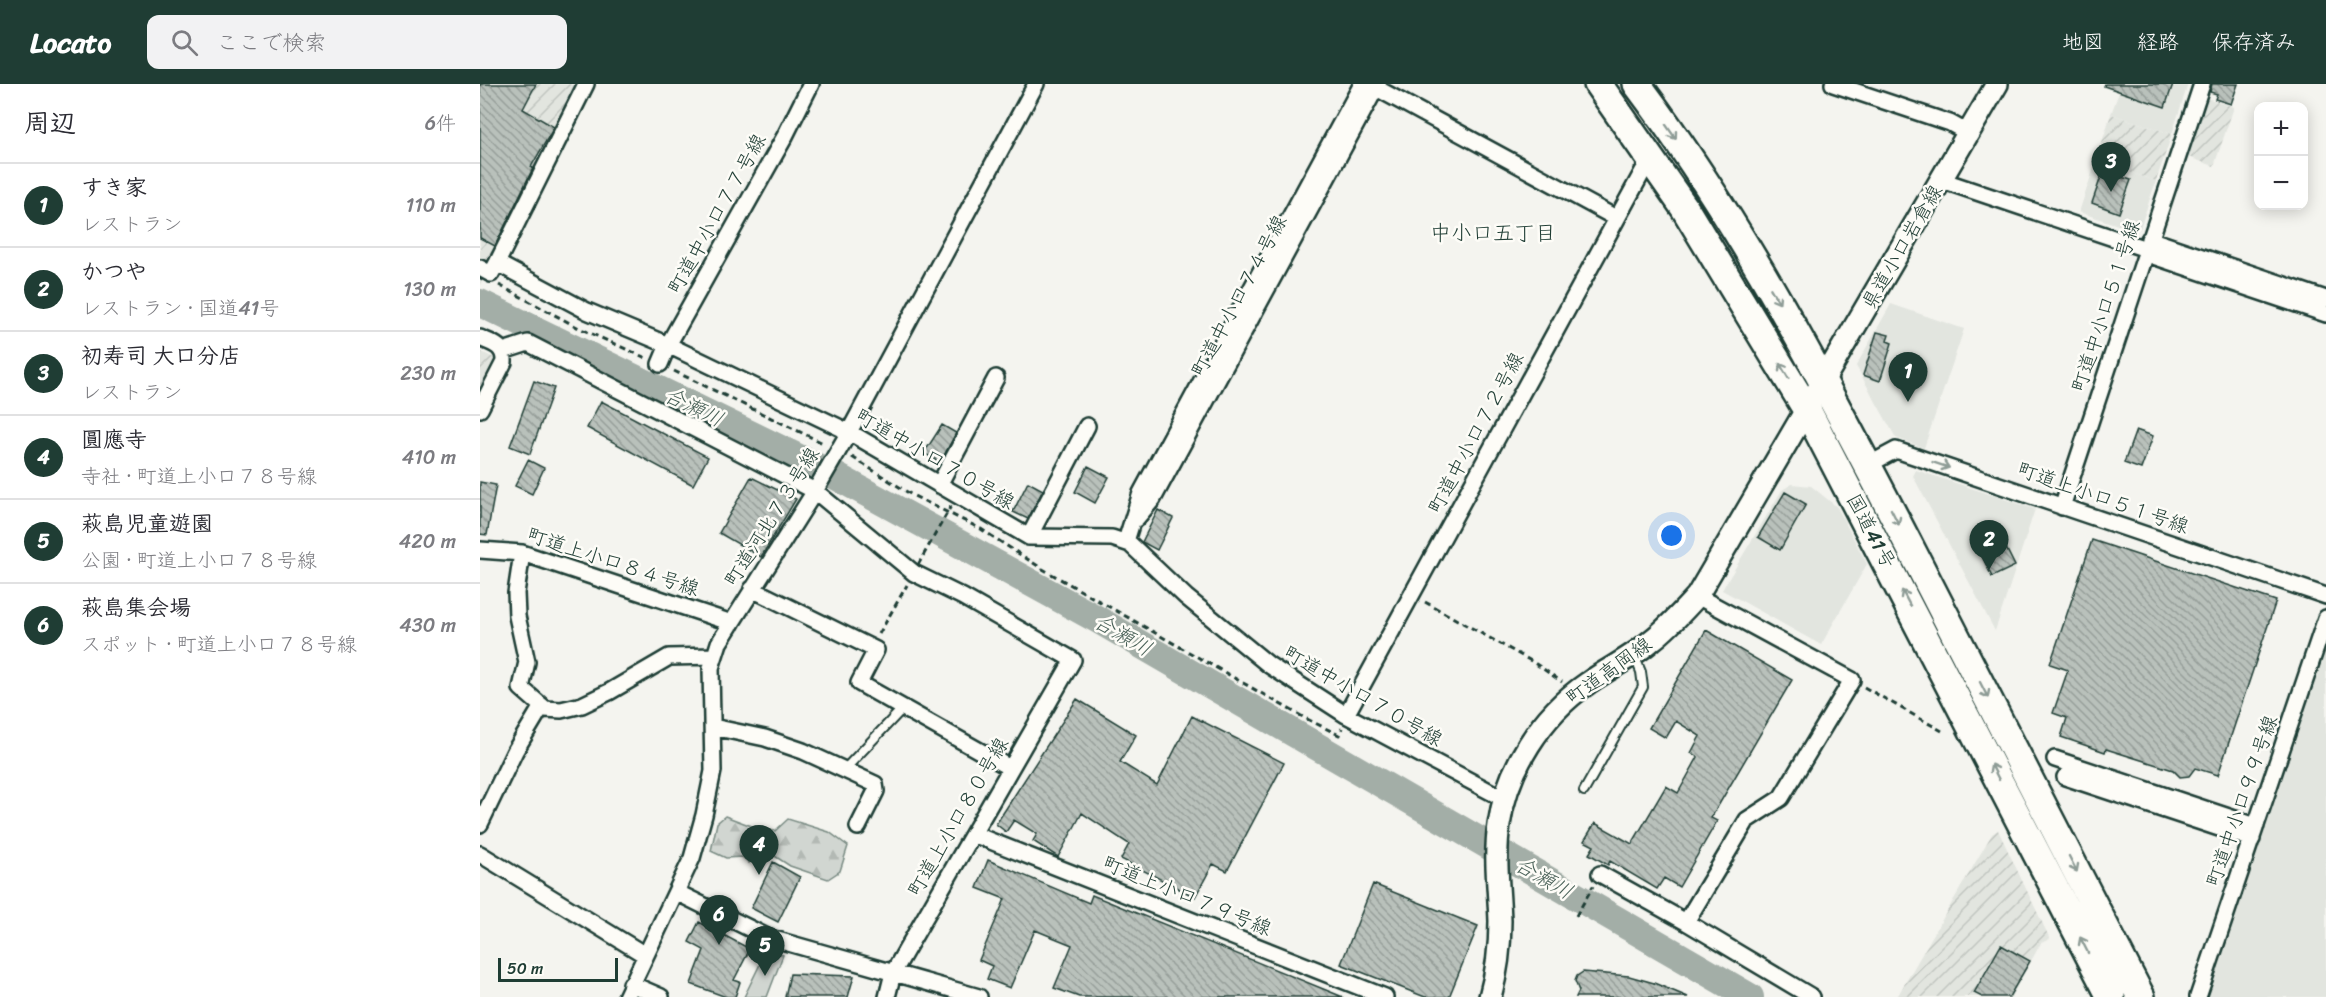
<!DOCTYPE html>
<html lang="ja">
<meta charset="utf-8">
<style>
:root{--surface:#fff;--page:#f2f2f3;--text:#2b2b33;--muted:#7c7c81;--line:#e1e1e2;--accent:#1f3d34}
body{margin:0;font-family:Sriracha,"Klee One",sans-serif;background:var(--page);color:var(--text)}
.controls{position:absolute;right:18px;top:18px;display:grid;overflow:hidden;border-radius:12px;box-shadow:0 3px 15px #0003}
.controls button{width:54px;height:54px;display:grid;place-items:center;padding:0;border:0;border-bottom:2px solid var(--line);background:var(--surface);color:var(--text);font:30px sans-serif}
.scale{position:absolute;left:18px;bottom:15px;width:120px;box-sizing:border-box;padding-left:6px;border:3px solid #1f3d34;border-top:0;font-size:16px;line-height:21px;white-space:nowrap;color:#1f3d34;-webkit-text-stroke:4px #fdfcf7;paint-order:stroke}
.you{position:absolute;left:1192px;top:452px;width:21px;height:21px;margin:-15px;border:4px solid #fff;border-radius:50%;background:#1a73e8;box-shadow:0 0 0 9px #1a73e833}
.badge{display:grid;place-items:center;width:39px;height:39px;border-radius:50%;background:var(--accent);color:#fff;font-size:20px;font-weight:700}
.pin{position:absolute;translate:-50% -50px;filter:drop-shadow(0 2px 3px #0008)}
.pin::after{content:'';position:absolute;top:32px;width:21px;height:18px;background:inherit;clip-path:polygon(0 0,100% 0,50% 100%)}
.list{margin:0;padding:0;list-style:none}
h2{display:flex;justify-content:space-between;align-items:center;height:78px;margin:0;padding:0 24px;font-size:26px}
h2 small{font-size:20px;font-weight:400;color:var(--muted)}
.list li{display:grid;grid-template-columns:39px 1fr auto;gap:18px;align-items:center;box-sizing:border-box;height:84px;padding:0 24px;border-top:2px solid var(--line)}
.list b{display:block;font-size:22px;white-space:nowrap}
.list p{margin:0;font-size:20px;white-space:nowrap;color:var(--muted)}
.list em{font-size:20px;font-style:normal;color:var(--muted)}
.icon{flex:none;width:33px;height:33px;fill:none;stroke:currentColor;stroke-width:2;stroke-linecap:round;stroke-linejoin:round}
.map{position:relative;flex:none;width:1846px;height:913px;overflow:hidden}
header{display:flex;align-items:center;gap:36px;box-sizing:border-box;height:84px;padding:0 30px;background:var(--accent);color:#fff}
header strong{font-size:28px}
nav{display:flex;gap:33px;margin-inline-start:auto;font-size:21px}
.search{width:420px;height:54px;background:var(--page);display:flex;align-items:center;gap:15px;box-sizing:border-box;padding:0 21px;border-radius:12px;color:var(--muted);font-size:22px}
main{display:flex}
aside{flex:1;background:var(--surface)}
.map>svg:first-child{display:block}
.built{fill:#e2e5df}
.industrial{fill:url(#industrial-furrows)}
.forest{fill:url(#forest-firs);stroke:#788a82;stroke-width:1.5}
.park{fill:#d1d6d1;stroke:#788a82;stroke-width:1.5}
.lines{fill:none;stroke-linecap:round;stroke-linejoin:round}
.river{stroke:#a3aea7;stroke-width:28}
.building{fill:url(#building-back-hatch);stroke:#1f3d34;stroke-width:1.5}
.lane-casing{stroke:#1f3d34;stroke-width:12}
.street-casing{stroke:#1f3d34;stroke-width:20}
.secondary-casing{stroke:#1f3d34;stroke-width:26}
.highway-casing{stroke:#1f3d34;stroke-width:32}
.path{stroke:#1f3d34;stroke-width:3;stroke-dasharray:6 4.5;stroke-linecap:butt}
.lane{stroke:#fdfcf7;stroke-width:8}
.street{stroke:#fdfcf7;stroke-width:15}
.secondary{stroke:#fdfcf7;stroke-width:21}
.highway{stroke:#fdfcf7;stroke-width:27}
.path-bridge{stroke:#1f3d34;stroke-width:3;stroke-dasharray:6 4.5;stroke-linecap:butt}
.oneway{stroke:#8e9c96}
.labels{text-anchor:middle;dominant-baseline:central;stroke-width:5;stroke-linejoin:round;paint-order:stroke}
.street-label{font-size:20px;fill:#1f3d34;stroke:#fdfcf7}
.neighbourhood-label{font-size:21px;fill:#1f3d34;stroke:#fdfcf7}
.water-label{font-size:21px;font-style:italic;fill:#475f56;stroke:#fdfcf7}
</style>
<header>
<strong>Locato</strong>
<div class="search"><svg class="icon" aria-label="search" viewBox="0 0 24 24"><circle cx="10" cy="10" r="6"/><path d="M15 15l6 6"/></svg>ここで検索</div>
<nav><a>地図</a><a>経路</a><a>保存済み</a></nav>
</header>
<main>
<aside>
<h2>周辺<small>6件</small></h2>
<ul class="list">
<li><span class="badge">1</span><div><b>すき家</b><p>レストラン</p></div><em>110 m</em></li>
<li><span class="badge">2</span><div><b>かつや</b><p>レストラン · 国道41号</p></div><em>130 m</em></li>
<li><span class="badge">3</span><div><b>初寿司 大口分店</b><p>レストラン</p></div><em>230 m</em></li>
<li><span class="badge">4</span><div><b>圓應寺</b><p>寺社 · 町道上小口７８号線</p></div><em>410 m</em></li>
<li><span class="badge">5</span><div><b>萩島児童遊園</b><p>公園 · 町道上小口７８号線</p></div><em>420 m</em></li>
<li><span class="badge">6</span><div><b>萩島集会場</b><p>スポット · 町道上小口７８号線</p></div><em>430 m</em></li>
</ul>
</aside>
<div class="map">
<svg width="1846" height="913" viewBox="0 0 1846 913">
<defs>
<pattern id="industrial-furrows" width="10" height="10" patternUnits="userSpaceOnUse" patternTransform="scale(1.5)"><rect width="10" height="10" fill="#e2e5df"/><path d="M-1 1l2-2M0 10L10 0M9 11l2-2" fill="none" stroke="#c1c5c0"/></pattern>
<pattern id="forest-firs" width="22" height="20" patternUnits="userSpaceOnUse" patternTransform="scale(1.5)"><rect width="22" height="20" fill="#d1d6d1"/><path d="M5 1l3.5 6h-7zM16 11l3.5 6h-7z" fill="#b3b9b4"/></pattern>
<pattern id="building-back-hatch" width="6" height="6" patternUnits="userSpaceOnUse" patternTransform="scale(1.5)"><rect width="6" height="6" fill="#b9c1bb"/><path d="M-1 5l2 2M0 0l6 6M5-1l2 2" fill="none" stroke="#969e99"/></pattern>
</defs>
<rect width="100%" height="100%" fill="#f4f4ef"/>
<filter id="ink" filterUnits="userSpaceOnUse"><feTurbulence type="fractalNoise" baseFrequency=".0167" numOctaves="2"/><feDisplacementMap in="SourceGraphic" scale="12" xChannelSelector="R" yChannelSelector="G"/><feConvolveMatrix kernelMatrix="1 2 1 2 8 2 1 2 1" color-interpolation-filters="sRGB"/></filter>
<g filter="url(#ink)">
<!-- built -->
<path class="built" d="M1642 0H1708L1692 50 1631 30Z
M1616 77 1676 97 1660 144 1656 147 1599 128Z
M1411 220 1484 245 1444 364 1416 354 1376 282Z
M1436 386 1555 425 1515 547 1433 392Z
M1312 400 1331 402 1357 423 1387 480 1341 561 1242 506 1302 406Z
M1846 553V913H1724Z"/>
<!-- industrial -->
<path class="industrial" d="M0 0H100L0 201Z
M1727 14 1754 23 1734 82 1708 73Z
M1631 30 1692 50 1676 97 1616 77Z
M0 267 16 275 0 304Z
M1518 746 1570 855 1561 859 1531 913H1417L1512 750Z"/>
<!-- forest -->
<path class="forest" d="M245 732 277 744 295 747 308 735 349 748 368 762 360 787 348 795 310 782 284 765 269 779 262 773 246 774 231 767 237 739Z"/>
<!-- park -->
<path class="park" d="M287 866 303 871 287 913H264Z"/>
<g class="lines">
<!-- river -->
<path class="river" d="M0 219 352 390 615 534 1270 913"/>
</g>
<!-- building -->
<path class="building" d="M0 0H56L43 25 74 43 51 83 53 84 15 162 0 154Z
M1625 0H1693L1685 23 1624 2Z
M1732 0H1758L1751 20 1735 15 1737 10 1730 8Z
M1623 87 1651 96 1639 129 1612 119Z
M1397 248 1409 251 1407 257 1412 259 1400 297 1383 291Z
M54 297 74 304 50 370 30 362Z
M121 317 228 373 213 401 107 344Z
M462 341 476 349 460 379 444 369Z
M1656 346 1673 352 1661 385 1644 379Z
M48 376 64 384 52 410 35 402Z
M608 382 629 393 615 419 595 408Z
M271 393 316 415 281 473 239 449Z
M0 398 16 401 7 451 0 450Z
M548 398 563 406 548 435 533 428Z
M1305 408 1326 420 1300 466 1278 453Z
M678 426 693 434 677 466 662 458Z
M1518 448 1535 482 1512 493 1496 460Z
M1612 456 1796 517 1738 691 1715 684 1709 692 1700 693 1693 686 1626 665 1625 668 1581 653 1587 634 1573 629 1588 586 1570 580Z
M1226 546 1312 596 1231 734 1237 737 1199 803 1184 794 1177 805 1130 777 1128 781 1109 770 1114 762 1104 757 1115 739 1152 760 1186 702 1198 709 1218 673 1211 669 1220 652 1196 637 1186 654 1169 644Z
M597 615 656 651 640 678 677 701 712 632 804 679 747 787 733 780 715 813 641 775 649 760 602 729 578 773 553 757 557 750 534 736 526 748 516 740Z
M508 776 609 819 612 811 863 913H599L574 904 592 861 555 846 530 904 507 895 512 882 499 876 525 815 497 804Z
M293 778 320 793 298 838 271 824Z
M893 800 998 842 969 913H945L861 880Z
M219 838 270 865 254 896 260 898 255 913H246L211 900 224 866 209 858Z
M1521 861 1550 877 1529 913H1502L1494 909Z
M1103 888 1149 892 1174 899 1208 913H1096L1099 907 1095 897 1097 892Z
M310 890 374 892 368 913H305Z"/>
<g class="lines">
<!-- lane casing -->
<g class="lane-casing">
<path id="lane" d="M364 686 423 624
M1104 707 1163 603 1161 588 1154 571"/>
</g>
<!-- street casing -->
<g class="street-casing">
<path id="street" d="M106 0 17 179 107 227 188 261 369 348 549 453 632 454 650 460 706 513 789 581 866 631 1024 715
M889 0 1136 134
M1353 0 1470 39 1488 49
M1461 96 1666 165 1673 172 1846 230
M1669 155 1846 215
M0 184 11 190 17 179
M0 254C12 259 25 262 24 278L0 325
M23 267 48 259 335 407 434 489 483 513 593 576 413 889 407 913
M180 280 188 261 304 54 331 0
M1388 381 1416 366 1846 512
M459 401 516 294
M1582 423 1722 0
M656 435 673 415 898 0
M549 453 607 342
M646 457 661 409 882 0
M0 466 42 469 252 539
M42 469 36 509 37 532 47 578 41 604 65 625 81 626 102 621 129 608 189 573 234 572
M272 505 396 566 379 599 530 684
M866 631 1163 87
M233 643 285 654 323 667 395 700 396 707 378 743
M1575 675 1776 742
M1585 693 1772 755
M0 740 35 667 62 622
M493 750 905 913
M0 770 165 871
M1120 790 1206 838 1332 913
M196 808 287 853 499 913
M1206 838 1267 736 1301 714 1372 596 1217 512
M151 900 181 913
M146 913 212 774 224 731 233 687 231 584 239 559 335 407 369 348 556 0
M1718 913 1846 534"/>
</g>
<!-- secondary casing -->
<g class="secondary-casing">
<path id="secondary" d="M1010 913C1017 888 1020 863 1020 837 1019 805 1014 773 1019 741 1027 685 1061 631 1108 599 1129 584 1153 573 1172 556 1189 543 1203 527 1217 512L1517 0"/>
</g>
<!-- highway casing -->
<g class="highway-casing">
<path id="highway" d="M1118 0 1204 123 1327 326 1631 913
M1157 0C1265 144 1348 305 1431 465 1508 614 1584 764 1661 913"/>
</g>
<!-- path -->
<path class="path" d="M19 201 99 244 166 274
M194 287 345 360
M372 373 432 411 501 445 561 484 823 633 859 651 862 644
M945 518 1053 578 1082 598
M399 550 427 501
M1384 603 1462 647
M1096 832 1113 802"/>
<!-- lane -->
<use href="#lane" class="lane"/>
<!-- street -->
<use href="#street" class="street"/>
<!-- secondary -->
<use href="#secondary" class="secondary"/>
<!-- highway -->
<use href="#highway" class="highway"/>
<!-- path-bridge -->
<path class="path-bridge" d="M438 481 471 422"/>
</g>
<!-- one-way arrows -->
<defs><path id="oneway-shaft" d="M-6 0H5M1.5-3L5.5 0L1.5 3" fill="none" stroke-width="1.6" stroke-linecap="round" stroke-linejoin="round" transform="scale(1.5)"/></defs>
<g class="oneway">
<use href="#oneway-shaft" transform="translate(1191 48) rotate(55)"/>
<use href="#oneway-shaft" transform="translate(1295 212) rotate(59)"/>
<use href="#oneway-shaft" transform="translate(1304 287) rotate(-121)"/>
<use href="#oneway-shaft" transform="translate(1461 381) rotate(19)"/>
<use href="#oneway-shaft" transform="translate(1415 433) rotate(63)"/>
<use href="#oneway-shaft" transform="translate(1426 514) rotate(-118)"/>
<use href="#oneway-shaft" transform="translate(1504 606) rotate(63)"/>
<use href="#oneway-shaft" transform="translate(1515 688) rotate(-117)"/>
<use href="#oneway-shaft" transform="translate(1593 780) rotate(63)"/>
<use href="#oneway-shaft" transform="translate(1604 861) rotate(-117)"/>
</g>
</g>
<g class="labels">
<!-- street labels -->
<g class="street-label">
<text transform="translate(237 130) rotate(-61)">町道中小口７７号線</text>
<text transform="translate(1422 163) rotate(-60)">県道小口岩倉線</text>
<text transform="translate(759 212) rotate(-62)">町道中小口７４号線</text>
<text transform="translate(1626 222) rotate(-72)">町道中小口５１号線</text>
<text transform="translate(996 349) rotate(-62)">町道中小口７２号線</text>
<text transform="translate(455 375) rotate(30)">町道中小口７０号線</text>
<text transform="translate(1623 414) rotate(19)">町道上小口５１号線</text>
<text transform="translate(292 433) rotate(-58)">町道河北７３号線</text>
<text transform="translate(1391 447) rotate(62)">国道41号</text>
<text transform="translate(133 478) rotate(18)">町道上小口８４号線</text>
<text transform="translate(1129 587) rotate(-36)">町道高岡線</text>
<text transform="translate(883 612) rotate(30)">町道中小口７０号線</text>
<text transform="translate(1762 717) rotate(-71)">町道中小口９９号線</text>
<text transform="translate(478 733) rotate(-60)">町道上小口８０号線</text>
<text transform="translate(707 812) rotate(22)">町道上小口７９号線</text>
</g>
<!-- neighbourhood labels -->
<g class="neighbourhood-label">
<text x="1013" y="149">中小口五丁目</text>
</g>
<!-- water labels -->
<g class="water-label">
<text transform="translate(214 323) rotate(26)">合瀬川</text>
<text transform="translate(643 551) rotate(30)">合瀬川</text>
<text transform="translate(1064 794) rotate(30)">合瀬川</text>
</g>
</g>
</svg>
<div class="controls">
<button>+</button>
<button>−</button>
</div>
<div class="scale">50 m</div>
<div class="you"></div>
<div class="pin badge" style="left:1428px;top:318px">1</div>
<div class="pin badge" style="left:1509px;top:486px">2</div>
<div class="pin badge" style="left:1631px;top:108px">3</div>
<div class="pin badge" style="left:279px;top:791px">4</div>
<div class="pin badge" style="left:285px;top:892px">5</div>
<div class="pin badge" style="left:239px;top:861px">6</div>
</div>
</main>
